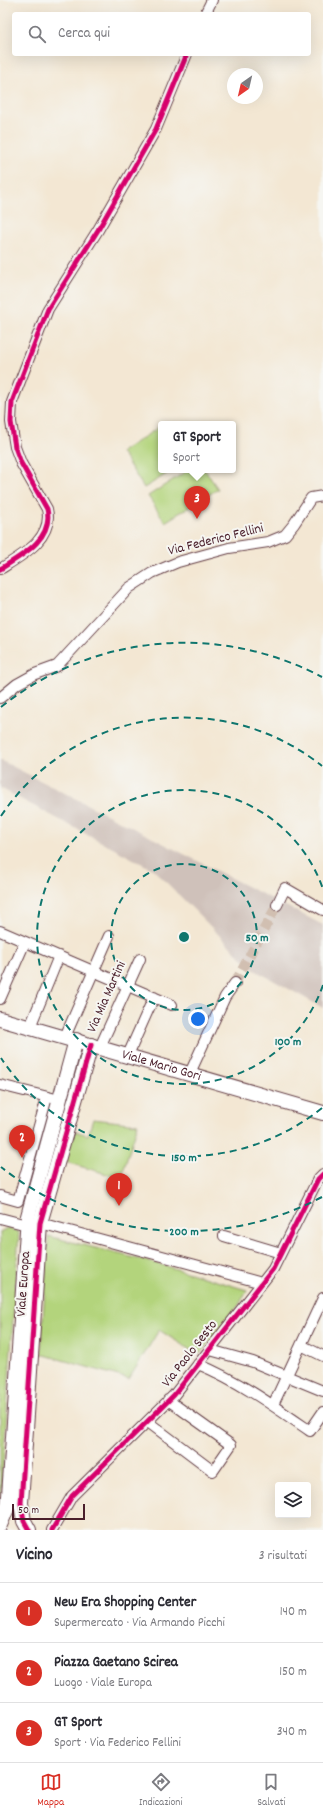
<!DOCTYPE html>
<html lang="it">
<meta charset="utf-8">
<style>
:root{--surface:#fff;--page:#f2f2f3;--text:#2b2b33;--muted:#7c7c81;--line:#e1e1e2;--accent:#d93025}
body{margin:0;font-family:Dekko,sans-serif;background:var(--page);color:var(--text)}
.controls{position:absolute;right:12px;bottom:12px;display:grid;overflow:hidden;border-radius:4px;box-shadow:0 4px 16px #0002}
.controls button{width:36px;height:36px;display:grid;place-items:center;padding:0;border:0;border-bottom:1px solid var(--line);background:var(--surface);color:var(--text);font:20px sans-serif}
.compass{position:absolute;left:227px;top:68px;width:36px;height:36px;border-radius:50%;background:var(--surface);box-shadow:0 4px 16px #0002;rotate:214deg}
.scale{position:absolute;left:12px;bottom:10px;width:73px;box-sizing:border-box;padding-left:4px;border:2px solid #4a1f2b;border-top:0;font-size:11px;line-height:14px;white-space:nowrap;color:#4a1f2b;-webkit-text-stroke:3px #f6f6f2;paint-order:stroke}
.you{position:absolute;left:198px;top:1019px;width:14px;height:14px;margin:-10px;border:3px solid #fff;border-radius:50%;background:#1a73e8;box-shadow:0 0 0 6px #1a73e833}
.badge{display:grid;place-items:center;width:26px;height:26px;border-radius:50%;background:var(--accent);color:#fff;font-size:13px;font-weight:700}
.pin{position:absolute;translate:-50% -33px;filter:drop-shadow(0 1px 2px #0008)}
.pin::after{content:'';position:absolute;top:21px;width:14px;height:12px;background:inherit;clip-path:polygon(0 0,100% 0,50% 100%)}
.popup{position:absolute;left:158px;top:421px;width:78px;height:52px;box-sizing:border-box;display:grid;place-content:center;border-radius:4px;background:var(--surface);filter:drop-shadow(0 1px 3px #0005);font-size:13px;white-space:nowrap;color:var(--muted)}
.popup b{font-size:15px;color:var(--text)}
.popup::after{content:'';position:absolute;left:50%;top:100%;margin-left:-8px;border:8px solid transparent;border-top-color:var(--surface)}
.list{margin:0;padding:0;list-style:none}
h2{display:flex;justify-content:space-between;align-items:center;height:52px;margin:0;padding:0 16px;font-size:17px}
h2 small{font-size:13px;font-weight:400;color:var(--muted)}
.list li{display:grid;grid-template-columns:26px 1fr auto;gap:12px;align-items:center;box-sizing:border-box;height:60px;padding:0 16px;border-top:1px solid var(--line)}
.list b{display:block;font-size:15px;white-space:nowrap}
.list p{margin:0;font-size:13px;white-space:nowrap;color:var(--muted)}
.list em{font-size:13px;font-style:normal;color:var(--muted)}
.icon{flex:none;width:22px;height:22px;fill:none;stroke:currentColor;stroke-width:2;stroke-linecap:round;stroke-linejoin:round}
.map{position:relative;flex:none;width:323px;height:1530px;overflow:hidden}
.search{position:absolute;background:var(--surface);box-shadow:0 4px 16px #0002;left:12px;right:12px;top:12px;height:44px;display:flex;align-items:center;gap:10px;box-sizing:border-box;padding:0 14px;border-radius:4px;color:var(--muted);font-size:15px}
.sheet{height:232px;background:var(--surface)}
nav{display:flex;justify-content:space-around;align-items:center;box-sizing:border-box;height:56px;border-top:1px solid var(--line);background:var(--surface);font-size:11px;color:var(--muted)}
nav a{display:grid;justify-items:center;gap:2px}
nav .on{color:var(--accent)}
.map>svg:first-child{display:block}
.industrial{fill:#cfc1ba}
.grass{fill:#b3d47c;stroke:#7e7a54}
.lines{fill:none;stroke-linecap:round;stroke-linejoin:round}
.street-tunnel{stroke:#d1bfb1;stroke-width:10;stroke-dasharray:10 5;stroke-linecap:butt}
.street-casing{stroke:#633d44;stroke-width:12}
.secondary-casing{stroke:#633d44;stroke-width:16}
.street{stroke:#fff;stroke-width:10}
.secondary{stroke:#fff;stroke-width:14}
.cycleway-casing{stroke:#f6f6f2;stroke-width:8}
.cycleway{stroke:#d6006c;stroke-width:5}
.ring{fill:none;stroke:#0f766e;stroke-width:2;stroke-dasharray:7 5}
.labels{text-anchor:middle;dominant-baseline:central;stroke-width:4;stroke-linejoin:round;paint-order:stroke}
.street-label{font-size:14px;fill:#4a1f2b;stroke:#f6f6f2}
.centre{fill:#0f766e;stroke:#f6f6f2;stroke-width:2}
.ring-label{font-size:12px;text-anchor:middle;font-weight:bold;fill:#0f766e;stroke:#f6f6f2;stroke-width:4;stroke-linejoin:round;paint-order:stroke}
</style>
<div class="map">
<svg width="323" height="1530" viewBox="0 0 323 1530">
<rect width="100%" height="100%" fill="#f6f6f2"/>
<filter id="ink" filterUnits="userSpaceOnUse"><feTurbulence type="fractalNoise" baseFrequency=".025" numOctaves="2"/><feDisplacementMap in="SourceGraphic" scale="8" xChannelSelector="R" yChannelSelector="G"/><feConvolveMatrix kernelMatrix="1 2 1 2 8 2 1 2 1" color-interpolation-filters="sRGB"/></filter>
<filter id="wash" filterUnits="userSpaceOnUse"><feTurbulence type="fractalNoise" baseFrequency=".012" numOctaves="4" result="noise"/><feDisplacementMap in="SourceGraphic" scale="16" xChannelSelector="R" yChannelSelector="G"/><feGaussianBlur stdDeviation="0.9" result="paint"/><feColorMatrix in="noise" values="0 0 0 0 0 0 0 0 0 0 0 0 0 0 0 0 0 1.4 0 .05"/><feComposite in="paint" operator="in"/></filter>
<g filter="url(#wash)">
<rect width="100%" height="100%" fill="#f3e7d3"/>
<!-- industrial -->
<path class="industrial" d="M0 760 323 925V1008L253 969 154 870 0 788Z"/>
<!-- grass -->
<path class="grass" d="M161 426V470H173L144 488 121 452Z
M188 470H205L218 489 165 522 148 496Z
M93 1119 138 1124 121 1178 65 1162 74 1131 88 1135Z
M7 1228 19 1232 0 1510V1232Z
M48 1236 166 1266 247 1290 239 1305 201 1352 195 1353 159 1330 129 1379 41 1354Z"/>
</g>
<g filter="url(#ink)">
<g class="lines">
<!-- street-tunnel -->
<path class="street-tunnel" d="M235 983 277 905"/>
<!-- street casing -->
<g class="street-casing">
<path id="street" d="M205 14 212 0
M0 569C21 556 54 539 47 509L21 463 15 447 11 422 12 402 48 309 98 230 156 129 187 54
M0 698 17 684 35 674 57 666 129 588 152 573 178 562 229 548 268 542 285 535 294 524 311 498 323 496
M277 905 285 888 323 910
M0 931 172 1005
M0 999 25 942
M30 1027 59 956
M65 1037 109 936
M100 1047 140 959
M128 1055 154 997
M190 1073 225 997 235 983
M0 1085 52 1098
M0 1196 18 1201 47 1097
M0 1218 27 1225
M40 1223 262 1283
M224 1236 281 1253
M301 1345 323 1356
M210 1350 253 1362 323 1391
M198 1364C239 1381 274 1406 310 1431L323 1412
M273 1405 323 1298
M148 1422 213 1471 231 1445 168 1400
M52 1530 72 1496 174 1395 273 1269 318 1179 323 1174"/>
</g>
<!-- secondary casing -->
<g class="secondary-casing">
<g id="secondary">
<path id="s1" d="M0 1019 323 1113"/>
<path d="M0 1525 8 1506 9 1496 28 1216 76 1040"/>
<path d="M29 1530 24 1521 21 1503 40 1223 91 1045"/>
</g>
</g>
<!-- street -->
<use href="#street" class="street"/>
<!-- secondary -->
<use href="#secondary" class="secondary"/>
<!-- cycleway casing -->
<g class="cycleway-casing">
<path id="cycleway" d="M0 569C21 556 54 539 47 509L21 463 15 447 11 422 12 402 48 309 98 230 156 129 187 54
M29 1530 24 1521 21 1503 40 1223 91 1045
M52 1530 72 1496 174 1395 273 1269 318 1179 323 1174"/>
</g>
<!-- cycleway -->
<use href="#cycleway" class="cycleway"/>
</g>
</g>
<!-- distance rings -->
<g class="ring">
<circle cx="184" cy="937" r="73"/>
<path d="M323 985A147 147 0 1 1 323 889"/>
<path d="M322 1108A220 220 0 0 1 1 1058M1 816A220 220 0 0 1 322 766"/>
<path d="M322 1197A294 294 0 0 1 1 1167M1 707A294 294 0 0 1 322 677"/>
</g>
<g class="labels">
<!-- street labels -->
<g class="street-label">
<text transform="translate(216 540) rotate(-14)">Via Federico Fellini</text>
<text transform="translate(107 997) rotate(-66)">Via Mia Martini</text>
<text stroke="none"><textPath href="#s1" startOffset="168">Viale Mario Gori</textPath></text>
<text transform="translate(24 1284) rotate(-86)">Viale Europa</text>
<text transform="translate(190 1354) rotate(-52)">Via Paolo Sesto</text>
</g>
</g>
<circle cx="184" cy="937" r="6" class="centre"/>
<g class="ring-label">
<text x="257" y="941">50 m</text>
<text x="288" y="1045">100 m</text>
<text x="184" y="1161">150 m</text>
<text x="184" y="1235">200 m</text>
</g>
</svg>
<div class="controls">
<button><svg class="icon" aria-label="layers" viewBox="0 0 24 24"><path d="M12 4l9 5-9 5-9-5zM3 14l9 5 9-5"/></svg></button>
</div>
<svg class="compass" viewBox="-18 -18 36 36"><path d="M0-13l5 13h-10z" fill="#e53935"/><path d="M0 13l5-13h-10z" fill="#7c7c81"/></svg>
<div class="scale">50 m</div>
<div class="you"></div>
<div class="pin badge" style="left:119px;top:1206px">1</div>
<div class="pin badge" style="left:22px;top:1158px">2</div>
<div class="pin badge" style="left:197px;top:519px">3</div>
<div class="popup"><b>GT Sport</b>Sport</div>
<div class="search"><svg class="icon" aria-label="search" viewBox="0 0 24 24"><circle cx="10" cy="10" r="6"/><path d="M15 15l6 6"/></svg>Cerca qui</div>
</div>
<section class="sheet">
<h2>Vicino<small>3 risultati</small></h2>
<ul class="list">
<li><span class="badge">1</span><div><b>New Era Shopping Center</b><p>Supermercato · Via Armando Picchi</p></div><em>140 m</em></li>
<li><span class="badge">2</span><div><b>Piazza Gaetano Scirea</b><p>Luogo · Viale Europa</p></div><em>150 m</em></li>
<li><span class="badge">3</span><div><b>GT Sport</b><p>Sport · Via Federico Fellini</p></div><em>340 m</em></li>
</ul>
</section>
<nav>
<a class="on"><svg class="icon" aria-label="map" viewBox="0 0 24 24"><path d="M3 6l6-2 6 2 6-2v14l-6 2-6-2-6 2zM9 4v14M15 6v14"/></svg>Mappa</a>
<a><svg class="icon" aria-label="directions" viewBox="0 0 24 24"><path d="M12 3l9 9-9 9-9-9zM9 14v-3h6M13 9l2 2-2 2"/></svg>Indicazioni</a>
<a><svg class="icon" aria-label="saved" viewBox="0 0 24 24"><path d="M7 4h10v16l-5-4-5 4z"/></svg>Salvati</a>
</nav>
